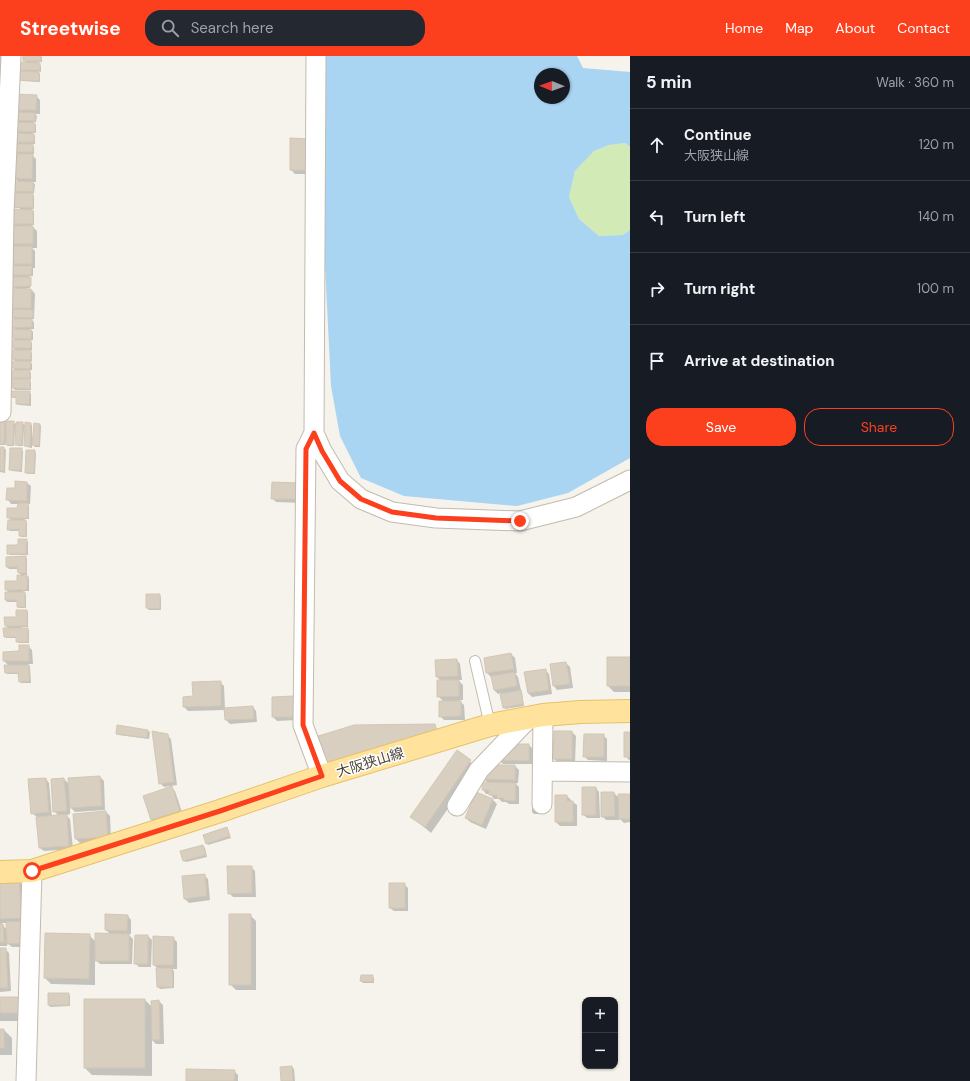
<!DOCTYPE html>
<meta charset="utf-8">
<style>
:root{--surface:#171b24;--page:#242831;--text:#f1f3f6;--muted:#9ea1a6;--line:#363941;--accent:#fc3f1d}
body{margin:0;font-family:"DM Sans","Noto Sans JP",sans-serif;background:var(--page);color:var(--text)}
.controls{position:absolute;right:12px;bottom:12px;display:grid;overflow:hidden;border-radius:8px;box-shadow:0 1px 3px #0004}
.controls button{width:36px;height:36px;display:grid;place-items:center;padding:0;border:0;border-bottom:1px solid var(--line);background:var(--surface);color:var(--text);font:20px sans-serif}
.compass{position:absolute;left:534px;top:12px;width:36px;height:36px;border-radius:50%;background:var(--surface);box-shadow:0 1px 3px #0004;rotate:271deg}
.stop{position:absolute;width:12px;height:12px;margin:-9px;border:3px solid #fc3f1d;border-radius:50%;background:#fff}
.stop.end{background:#fc3f1d;border-color:#fff;box-shadow:0 1px 4px #0008}
.list{margin:0;padding:0;list-style:none}
h2{display:flex;justify-content:space-between;align-items:center;height:52px;margin:0;padding:0 16px;font-size:17px}
h2 small{font-size:13px;font-weight:400;color:var(--muted)}
.list li{display:grid;grid-template-columns:26px 1fr auto;gap:12px;align-items:center;box-sizing:border-box;height:72px;padding:0 16px;border-top:1px solid var(--line)}
.list b{display:block;font-size:15px;white-space:nowrap}
.list p{margin:0;font-size:13px;white-space:nowrap;color:var(--muted)}
.list em{font-size:13px;font-style:normal;color:var(--muted)}
.actions{display:flex;gap:8px;padding:12px 16px}
.actions a{flex:1;padding:9px 0;border:1px solid var(--accent);border-radius:16px;text-align:center;font-size:14px;color:var(--accent)}
.actions .main{background:var(--accent);color:#fff}
.icon{flex:none;width:22px;height:22px;fill:none;stroke:currentColor;stroke-width:2;stroke-linecap:round;stroke-linejoin:round}
.map{position:relative;flex:none;width:630px;height:1025px;overflow:hidden}
header{display:flex;align-items:center;gap:24px;box-sizing:border-box;height:56px;padding:0 20px;background:var(--accent);color:#fff}
header strong{font-size:19px}
nav{display:flex;gap:22px;margin-inline-start:auto;font-size:14px}
.search{width:280px;height:36px;background:var(--page);display:flex;align-items:center;gap:10px;box-sizing:border-box;padding:0 14px;border-radius:16px;color:var(--muted);font-size:15px}
main{display:flex}
aside{flex:1;background:var(--surface)}
.map>svg:first-child{display:block}
.green{fill:#d2eab5}
.water{fill:#a9d4f2;fill-rule:evenodd}
.shadow{fill:#0003;fill-rule:evenodd}
.building{fill:#d8cfc1;stroke:#d3c7b4}
.lines{fill:none;stroke-linecap:round;stroke-linejoin:round}
.lane-casing{stroke:#c2bbae;stroke-width:12}
.street-casing{stroke:#c2bbae;stroke-width:21}
.primary-casing{stroke:#e6c16a;stroke-width:24}
.lane{stroke:#fff;stroke-width:10}
.street{stroke:#fff;stroke-width:19}
.primary{stroke:#ffe39c;stroke-width:22}
.route{stroke:#fc3f1d;stroke-width:5}
.labels{text-anchor:middle;dominant-baseline:central;stroke-width:3;stroke-linejoin:round;paint-order:stroke}
.street-label{font-size:14px;fill:#4b4439;stroke:#fff}
</style>
<header>
<strong>Streetwise</strong>
<div class="search"><svg class="icon" aria-label="search" viewBox="0 0 24 24"><circle cx="10" cy="10" r="6"/><path d="M15 15l6 6"/></svg>Search here</div>
<nav><a>Home</a><a>Map</a><a>About</a><a>Contact</a></nav>
</header>
<main>
<div class="map">
<svg width="630" height="1025" viewBox="0 0 630 1025">
<rect width="100%" height="100%" fill="#f6f3ec"/>
<!-- green -->
<path class="green" d="M625 87 630 91V174L623 179 599 180 579 163 569 141 575 115 594 95 609 89Z"/>
<!-- water -->
<path class="water" d="M325 0H577L583 12 630 16V91L625 87 609 89 594 95 575 115 569 141 579 163 599 180 623 179 630 174V402L568 437 517 450 404 440 361 422 340 380 331 330 324 189ZM540 18H564V42H540Z"/>
<!-- shadow -->
<path class="shadow" d="M0 0H5L2 24 0 23Z
M24 0 42 1V6H38L41 10V16L37 15 40 18V26L22 25 20 24 23 16 20 13 27 8 24 4Z
M36 40 40 44V58H35L37 60 36 66H33L36 69V77H32L35 80V88H31L34 91V98H31L36 103V126H32L35 128 34 137H31L34 140V153H31L34 156V169H31L37 175V192H32L35 195V212H33V220H29L31 223 30 232H26V234L30 235 32 234 35 238 34 263H31L34 266V273H29L33 276V284H29L32 287V294H29L32 297V305H29L32 308V314H28L31 317V323H28L31 326V334H15L13 332V324H16L13 322 16 315 13 312 16 306 13 303 16 295 13 292 16 285 13 282 16 274 12 271 16 264 12 261 15 254 11 251 15 233 12 230 15 222 12 219 16 211 12 208 15 191 12 188 16 171 12 167 20 152H14L12 151 16 138 13 135 19 126 14 122 19 99 15 96 18 89 15 85 19 78 16 75 20 67 16 64 20 57 16 53Z
M291 83 312 118H295L291 114Z
M29 336 31 338V350L19 349 17 348V342H14L12 341Z
M0 365H4L7 368 13 366 17 370 22 367 26 370 30 368 32 369V381H34L40 369 41 370 40 391H35L32 388V392L27 391 25 390 26 372H24L23 390H18L16 388 17 372H15L14 390H8L5 387V389H0Z
M0 392H4L6 394 5 417 0 416Z
M21 393 23 395 22 416 12 415 10 414Z
M34 395 36 397 35 418H28L26 416Z
M27 427 31 430 30 448H28L29 450V463H24L27 467V481H21L20 480V475H10L8 473 12 465 8 461 18 453V448H11L8 444Z
M272 427 303 447 276 446 272 442Z
M26 484 28 486V499H10L8 497Z
M26 501 27 503V519H22V520L19 517V513H9L7 511Z
M27 521 29 522V535H23L26 539V552H19L18 551V546H7L6 544V537H9L6 533Z
M159 539 161 541V554H149L147 552Z
M26 555 28 556V571H22V573H28L29 575V587H19L17 585V582H6L5 581 9 573 6 570Z
M28 590 32 594 33 608H28L30 611 31 627H21L20 625 19 618H7L6 616 9 610 4 605Z
M511 598 515 602 517 617H515L518 621 521 634H519L522 637 524 650 505 653 504 651 501 637 498 638 494 634 491 621 487 617Z
M630 602V636H614L608 630Z
M457 604 460 608 462 624H458L463 629V644H459L464 649 465 664H444L440 660 444 646 438 640 441 625 437 621Z
M566 607 570 611 573 632 557 634 554 630Z
M545 614 549 618 552 638 532 641 528 637 525 617Z
M220 626 224 630 225 653 253 651 256 655 257 666 230 668 226 664 225 654 188 655 184 651 194 641Z
M273 642 298 664 277 665 273 661Z
M118 671 148 675 150 676 149 683 119 679 117 678Z
M572 676 576 680 575 707 558 706 554 703Z
M630 677V704H629L625 700Z
M167 679 171 683 177 729 164 731 160 727Z
M603 679 607 683V705L588 704 584 700Z
M529 689 533 693 532 708H503L499 704Z
M457 696 477 711 431 777 412 761Z
M515 710 519 714 518 727H515L519 731V748H509L506 746H502L499 743H494L490 738H486L483 734 488 727 484 723Z
M100 721 104 725 105 754 75 756 70 751V758L66 759 70 763 73 793 44 795 40 792 37 761 32 757 46 723 49 727 52 761 59 760 54 755 52 723H64L69 728Z
M171 731 175 735 183 759 155 768 152 764 144 741Z
M596 732 599 736 600 762H587L583 758Z
M477 737 493 744 497 748 486 773 470 766 466 762Z
M602 737H614L619 742 630 739V766L624 767 619 762V764H606L602 760Z
M567 740 571 744V746H573L577 749V770H560L556 766Z
M532 751H543L544 753V758H534L532 756Z
M106 756 110 760 111 784 80 787 76 783 74 759Z
M226 772 231 782 208 789 207 787Z
M203 790 205 792 207 801 186 806 184 805Z
M251 811 255 815 256 841H233L229 837Z
M204 819 208 823 210 844 189 847 185 843Z
M19 826 23 830 27 891H12L7 887V890H0V828ZM1 867H7V874Z
M404 828 408 832V855H394L390 852Z
M250 859 256 865V934H236L230 928Z
M128 860 131 864V878H128L133 883 132 908H100L95 903V929L51 928 45 922 89 879 96 886 111 879 106 874Z
M148 880 152 884 151 911H139L135 907Z
M173 882 177 886V913H172L174 915V932L160 933 158 931 157 912 154 909Z
M0 893H5L9 897 11 935 0 936Z
M372 920 374 922V927H363L361 925Z
M69 938 70 940V950L50 951 49 949Z
M0 942H19L27 965H0Z
M145 944 152 951V946L159 945 163 949 164 988H156L152 984V1020L92 1019 85 1012Z
M0 974H4L12 982V999H0Z
M292 1011 294 1013 295 1025H282Z
M234 1015 238 1019V1025H187Z"/>
<!-- building -->
<path class="building" d="M23 0H41V5H23Z
M19 6 40 7V14H19Z
M19 15 39 16V25L19 24Z
M15 38 37 39 36 54H15Z
M15 56 35 57V65L15 64Z
M15 66 35 67V76L15 75Z
M15 77 34 78V86H14Z
M290 82 309 83V114H290Z
M14 88H33V96H14Z
M14 98H33L32 123 13 122Z
M12 125 33 126V136L12 135Z
M12 137H33V152L11 151Z
M12 153 33 154V168H11Z
M11 170H33V188H11Z
M11 190H32V208H11Z
M11 210H32L31 219H11Z
M11 221H31V230L11 231Z
M11 232 31 233V252H10Z
M11 253 33 254V262L11 261Z
M11 263H32V271L11 272Z
M12 273 32 274 31 283 12 282Z
M11 284H31V292H12Z
M12 294H31V304L12 303Z
M12 305H31L30 313 12 312Z
M12 314H30V322H12Z
M12 323H30V333L12 332Z
M11 335H30L29 348H16V341H11Z
M0 364H5L4 388H0Z
M6 365H14L13 389H6Z
M16 366H23L22 389H15Z
M25 366 31 367 30 390H24Z
M34 367 40 368 39 390 32 389Z
M0 391H4V415H0Z
M10 392H22L21 414H9Z
M26 394H35L34 417H25Z
M15 425 27 426V445L6 444 7 432H15Z
M272 426 300 427 299 443H271Z
M18 447H28V462H7V452H17Z
M8 464H26V480H19V473L7 474Z
M18 483H27L26 498H7V489H18Z
M26 500V517H18L17 511H6V501Z
M17 519 28 520 27 534H5V525H17Z
M5 536H25V551H17V544H5Z
M146 538H160V553L146 552Z
M16 554H27V570H5L4 561H16Z
M3 572H28V586H16V581H4Z
M19 589H29V605H3V596L19 595Z
M511 597 514 613 486 617 484 602Z
M607 601H630V630H607Z
M457 603 458 620 436 621 435 604Z
M566 606 570 628 553 630 550 608Z
M4 609H29V625L19 626 18 617H5Z
M546 613 549 634 528 637 524 616Z
M515 616 517 630 494 634 491 620Z
M437 624H459V640L437 641Z
M221 625V650L183 651V641L193 640 192 626Z
M521 634 523 648 503 652 500 638Z
M294 640V661H272V641Z
M439 645H461V660L439 661Z
M253 650 254 663 225 664 224 652Z
M435 668 437 675 321 710 312 682 354 669Z
M117 669 148 674 147 682 116 678Z
M152 675 168 678 174 726 159 728Z
M554 675H572V703H553Z
M624 676H630V701H624Z
M584 678H604V701H583Z
M509 688H529V705L498 704Z
M457 694 471 704 425 771 410 761Z
M487 709H515V724L483 723Z
M100 720 102 750 70 752 68 722Z
M46 722 49 756 31 758 28 723Z
M64 722 67 755 53 756 51 723Z
M482 726 516 727 515 745 504 744V742H497V739H489V734H482Z
M172 730 180 755 151 764 143 740Z
M582 731H596V759H582Z
M476 736 493 743 482 769 465 762Z
M601 736H614L615 760 601 761Z
M618 738H630V763H619Z
M555 739H567V745H573V766H555Z
M106 755 108 781 75 783 73 758Z
M67 758 69 790 39 792 36 761Z
M227 771 230 780 206 788 203 779Z
M203 789 206 799 183 805 180 795Z
M227 810H252V837L228 838Z
M205 818 207 840 184 843 182 820Z
M19 825 22 862 0 863V827Z
M389 827H405V852H389Z
M105 858 128 859 127 875 105 874Z
M229 858H251V929H229Z
M22 865 23 887 7 888 6 866Z
M0 868H3L4 886H0Z
M45 877 90 878 89 923 44 922Z
M95 877 129 878V905H95Z
M135 879H148V908H134Z
M153 880 174 881 173 909H153Z
M0 892H6L8 932H0Z
M156 912H172L173 931H157Z
M361 919H373V926L360 925Z
M48 937H69V949H48Z
M0 941H19V957H0Z
M84 943H145V1012H84Z
M159 944 160 984H152L151 945Z
M0 973H4V992H0Z
M292 1010 293 1025H281L280 1011Z
M186 1013 235 1014 234 1025H186Z"/>
<g class="lines">
<!-- lane casing -->
<g class="lane-casing">
<path id="lane" d="M475 605 490 669"/>
</g>
<!-- street casing -->
<g class="street-casing">
<path id="street" d="M316 0 314 377 322 395 340 425 361 443 392 456 436 462 520 465 576 451 630 424
M0 356H1L4 157 11 0
M314 377 306 393 303 669 322 720
M543 715 630 716
M542 748 543 659
M457 750 479 714 529 662
M26 1025 32 815"/>
</g>
<!-- primary casing -->
<g class="primary-casing">
<path id="primary" d="M0 816 32 815 220 755 322 720 490 669 543 659 580 656 630 655"/>
</g>
<!-- lane -->
<use href="#lane" class="lane"/>
<!-- street -->
<use href="#street" class="street"/>
<!-- primary -->
<use href="#primary" class="primary"/>
</g>
<g class="lines">
<!-- route -->
<path class="route" d="M32 815 220 755 322 720 303 669 306 393 314 377 322 395 340 425 361 443 392 456 436 462 520 465"/>
</g>
<g class="labels">
<!-- street labels -->
<g class="street-label">
<text transform="translate(370 706) rotate(-17)">大阪狭山線</text>
</g>
</g>
</svg>
<div class="controls">
<button>+</button>
<button>−</button>
</div>
<svg class="compass" viewBox="-18 -18 36 36"><path d="M0-13l5 13h-10z" fill="#e53935"/><path d="M0 13l5-13h-10z" fill="#9ea1a6"/></svg>
<div class="stop" style="left:32px;top:815px"></div>
<div class="stop end" style="left:520px;top:465px"></div>
</div>
<aside>
<h2>5 min<small>Walk · 360 m</small></h2>
<ul class="list">
<li><svg class="icon" aria-label="ahead" viewBox="0 0 24 24"><path d="M12 20V5M6 11l6-6 6 6"/></svg><div><b>Continue</b><p>大阪狭山線</p></div><em>120 m</em></li>
<li><svg class="icon" aria-label="left" viewBox="0 0 24 24"><path d="M17 20v-9H6M10 6l-5 5 5 5"/></svg><div><b>Turn left</b></div><em>140 m</em></li>
<li><svg class="icon" aria-label="right" viewBox="0 0 24 24"><path d="M7 20v-9h11M14 6l5 5-5 5"/></svg><div><b>Turn right</b></div><em>100 m</em></li>
<li><svg class="icon" aria-label="arrive" viewBox="0 0 24 24"><path d="M6 21V4h12l-3 4 3 4H6"/></svg><div><b>Arrive at destination</b></div></li>
</ul>
<div class="actions"><a class="main">Save</a><a>Share</a></div>
</aside>
</main>
